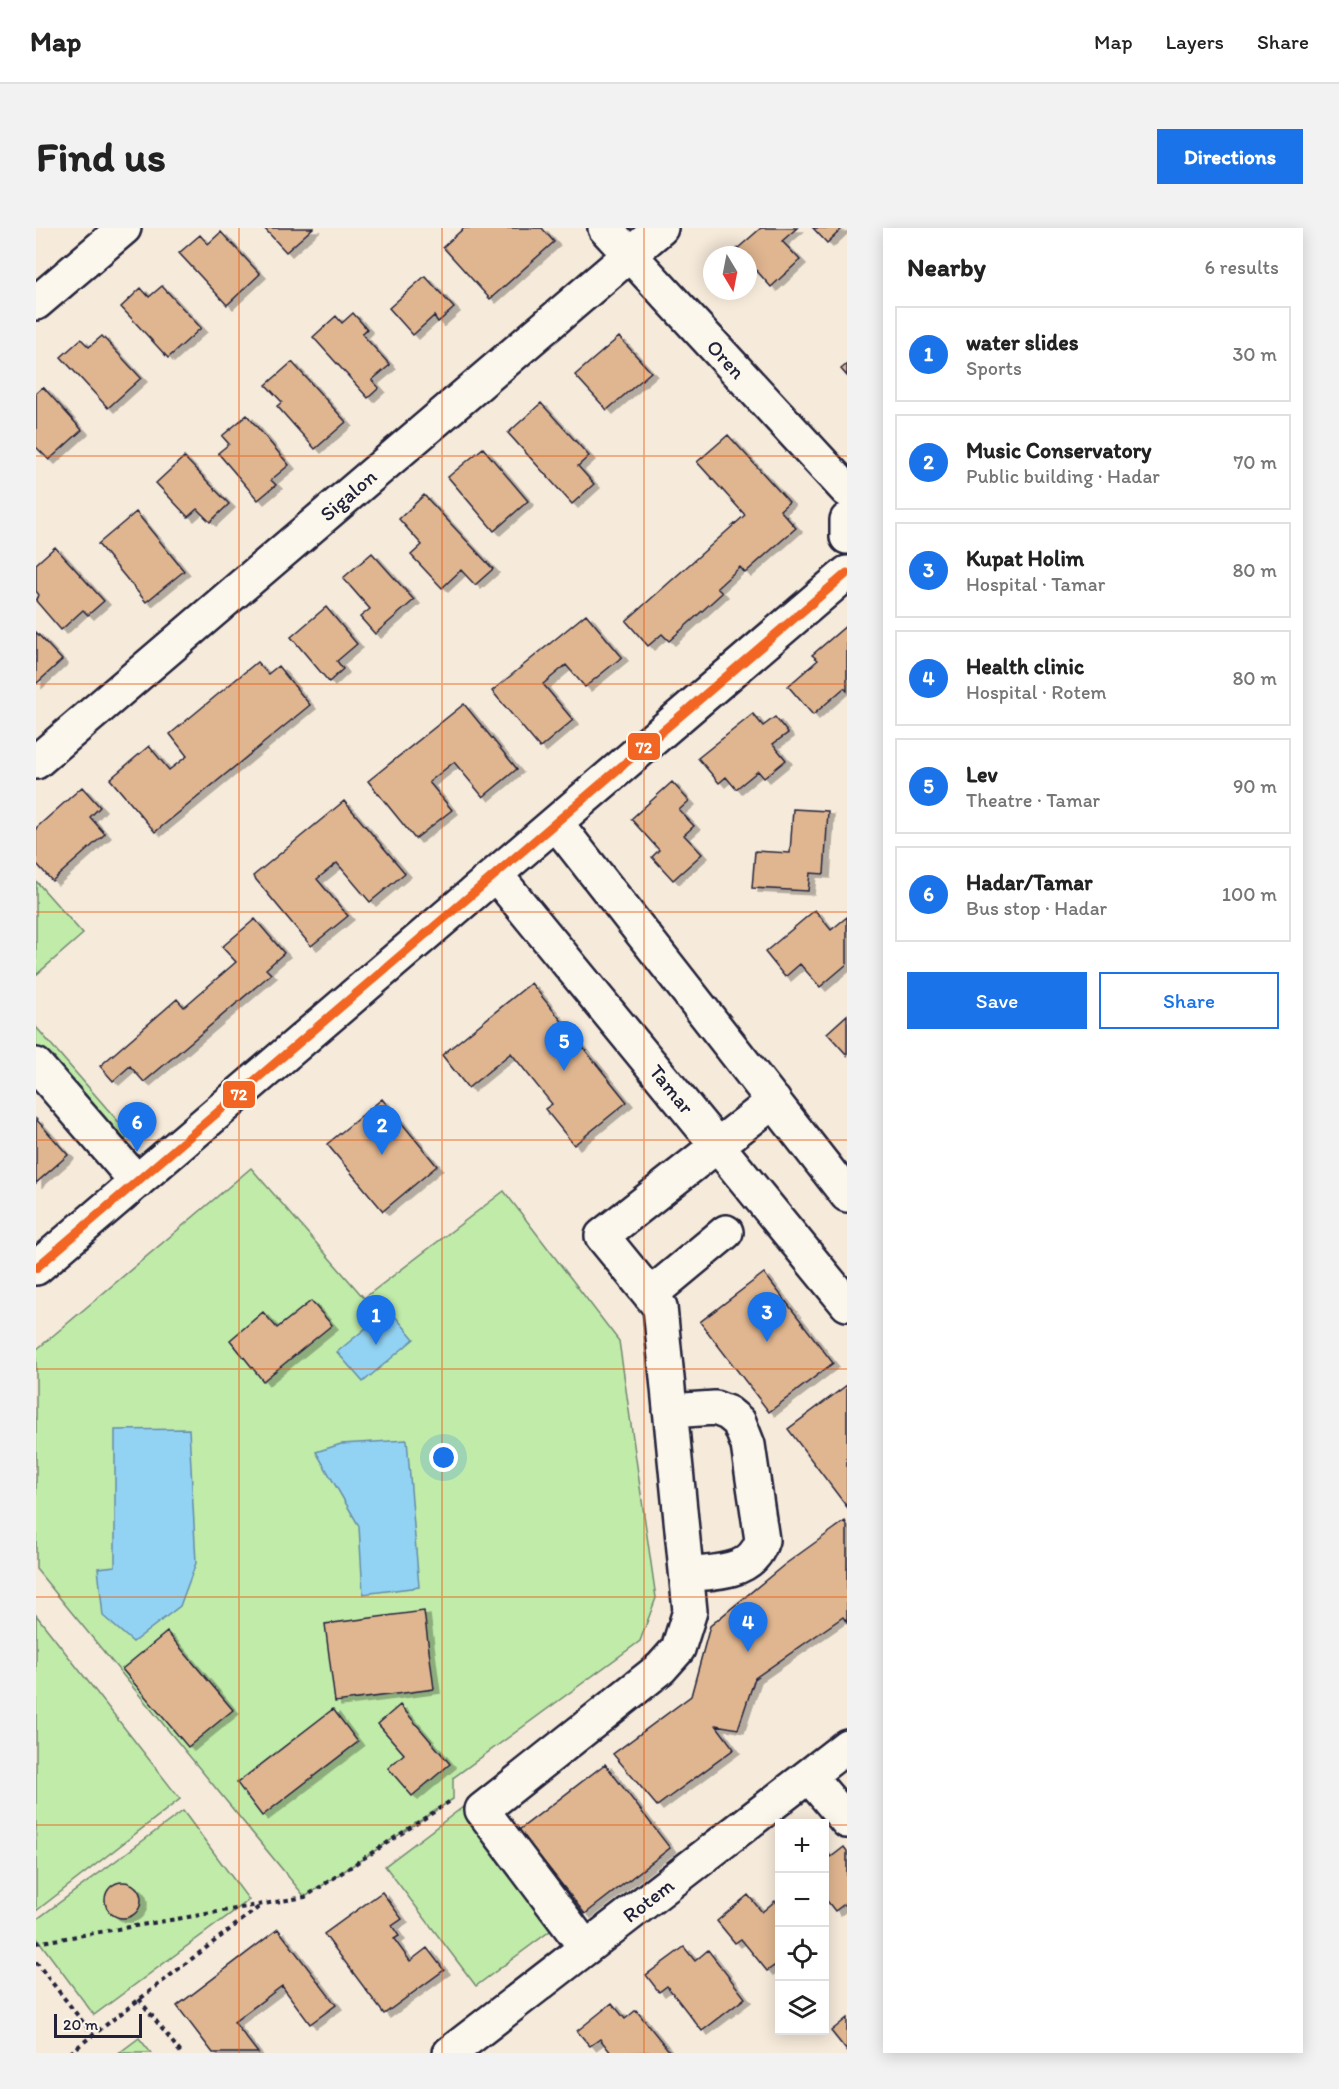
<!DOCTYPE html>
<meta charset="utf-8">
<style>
:root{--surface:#fff;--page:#f2f2f2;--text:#222;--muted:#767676;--line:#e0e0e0;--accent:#1a73e8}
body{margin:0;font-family:Itim,sans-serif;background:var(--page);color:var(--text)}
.controls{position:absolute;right:18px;bottom:18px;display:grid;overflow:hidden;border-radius:0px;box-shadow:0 3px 15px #0003}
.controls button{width:54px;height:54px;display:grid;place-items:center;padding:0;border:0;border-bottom:2px solid var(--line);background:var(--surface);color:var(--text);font:30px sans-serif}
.compass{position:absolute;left:667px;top:18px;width:54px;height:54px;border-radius:50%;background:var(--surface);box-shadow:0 3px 15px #0003;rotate:170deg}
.scale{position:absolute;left:18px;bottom:15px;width:88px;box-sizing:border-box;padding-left:6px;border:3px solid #22223b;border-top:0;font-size:16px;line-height:21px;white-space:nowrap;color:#22223b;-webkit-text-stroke:4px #fbf7ec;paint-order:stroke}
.you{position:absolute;left:408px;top:1230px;width:21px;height:21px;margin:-15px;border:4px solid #fff;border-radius:50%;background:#1a73e8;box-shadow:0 0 0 9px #1a73e833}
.badge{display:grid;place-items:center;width:39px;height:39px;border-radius:50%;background:var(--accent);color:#fff;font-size:20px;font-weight:700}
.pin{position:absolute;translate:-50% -50px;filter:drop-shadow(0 2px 3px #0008)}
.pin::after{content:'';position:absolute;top:32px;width:21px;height:18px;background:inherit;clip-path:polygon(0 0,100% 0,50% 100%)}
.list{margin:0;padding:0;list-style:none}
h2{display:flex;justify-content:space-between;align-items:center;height:78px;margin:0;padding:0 24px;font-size:26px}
h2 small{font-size:20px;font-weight:400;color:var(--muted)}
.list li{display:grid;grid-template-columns:39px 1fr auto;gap:18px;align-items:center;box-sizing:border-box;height:96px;margin:0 12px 12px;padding:0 12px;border:2px solid var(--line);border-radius:0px}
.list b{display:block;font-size:22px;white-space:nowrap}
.list p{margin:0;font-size:20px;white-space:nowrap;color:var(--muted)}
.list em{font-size:20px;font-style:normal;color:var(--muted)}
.actions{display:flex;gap:12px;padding:18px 24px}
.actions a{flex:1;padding:14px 0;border:2px solid var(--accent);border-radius:0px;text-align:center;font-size:21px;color:var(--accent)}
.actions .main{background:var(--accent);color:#fff}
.icon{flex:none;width:33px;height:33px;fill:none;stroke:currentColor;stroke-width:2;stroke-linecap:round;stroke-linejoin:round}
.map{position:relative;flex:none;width:811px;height:1825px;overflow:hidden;border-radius:0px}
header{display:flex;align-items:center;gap:36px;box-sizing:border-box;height:84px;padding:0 30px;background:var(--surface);border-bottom:2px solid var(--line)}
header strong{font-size:28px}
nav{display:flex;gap:33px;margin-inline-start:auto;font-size:21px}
.intro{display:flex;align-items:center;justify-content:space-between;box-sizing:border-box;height:144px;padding:0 36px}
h1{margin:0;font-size:42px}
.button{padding:15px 27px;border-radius:0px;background:var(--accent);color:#fff;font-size:21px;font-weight:700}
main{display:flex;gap:36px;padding:0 36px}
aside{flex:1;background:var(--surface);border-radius:0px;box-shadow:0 3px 15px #0003}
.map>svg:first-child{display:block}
.green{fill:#c0eba8;stroke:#718672;stroke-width:1.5}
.water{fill:#92d3f3;stroke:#658ca9;stroke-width:1.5}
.building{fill:#e0b690;stroke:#22223b;stroke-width:1.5;filter:url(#shadow)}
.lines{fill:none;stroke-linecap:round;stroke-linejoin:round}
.minor-casing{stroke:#22223b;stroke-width:38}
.path{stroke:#22223b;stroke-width:4;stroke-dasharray:4.5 4.5;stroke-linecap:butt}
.minor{stroke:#fbf7ec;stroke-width:33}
.bus-1-casing{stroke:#fbf7ec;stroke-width:14}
.bus-1{stroke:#f26522;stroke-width:9}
.grid{fill:none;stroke:#e8590c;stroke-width:1.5;stroke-opacity:0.55}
.labels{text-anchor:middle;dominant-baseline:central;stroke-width:4.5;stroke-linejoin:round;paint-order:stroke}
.street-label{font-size:21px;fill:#22223b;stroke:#fbf7ec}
.line-badge{stroke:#fbf7ec;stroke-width:2}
.badge-label{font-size:16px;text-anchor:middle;font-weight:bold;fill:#fff}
</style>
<header>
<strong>Map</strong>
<nav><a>Map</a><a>Layers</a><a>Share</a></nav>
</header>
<div class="intro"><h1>Find us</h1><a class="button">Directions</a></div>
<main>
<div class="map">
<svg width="811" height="1825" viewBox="0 0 811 1825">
<defs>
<filter id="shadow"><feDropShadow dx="6" dy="4" stdDeviation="0" flood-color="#0004"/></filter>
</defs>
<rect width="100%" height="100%" fill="#f6eada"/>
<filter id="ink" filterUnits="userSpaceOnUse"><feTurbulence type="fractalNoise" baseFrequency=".0167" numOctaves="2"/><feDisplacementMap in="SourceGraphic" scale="12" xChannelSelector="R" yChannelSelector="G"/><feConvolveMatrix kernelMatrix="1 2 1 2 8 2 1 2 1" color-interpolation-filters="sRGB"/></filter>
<g filter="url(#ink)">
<!-- green -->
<path class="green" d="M0 653 47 706 0 747Z
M0 799 94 907 62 935 0 864Z
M215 940 328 1070 468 963 583 1113 620 1370 604 1413 417 1550V1571L269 1669 0 1341V1122Z
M0 1387 144 1571 0 1683Z
M427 1579 518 1700 440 1758 349 1638Z
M147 1583 213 1672 58 1787 0 1709V1692Z
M103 1810 115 1825H83Z"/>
<!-- water -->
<path class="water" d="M353 1081 378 1111 327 1154 301 1124Z
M153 1201 160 1335 144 1378 97 1414 67 1388 62 1340 79 1338V1202Z
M371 1212 383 1359 327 1366 323 1298 280 1224 305 1216Z"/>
<!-- building -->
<path class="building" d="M228 0H277L250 24Z
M428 0H506L518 14 454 71 407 19Z
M725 0H761L746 13 764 32 735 59 712 33V27H706L701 21Z
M777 0H807L791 15Z
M185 4 224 46 191 77 143 25 164 7 172 16Z
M389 48 418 80 402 94 398 88 377 107 353 80Z
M126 58 165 100 132 130 85 79 105 60 113 69Z
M317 85 331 101 326 106 354 137 336 152 343 160 332 170 277 109 300 88 306 95Z
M66 108 105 150 72 180 25 129 45 111 53 119Z
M583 109 615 144 571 182 539 147Z
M256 134 310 194 279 221 241 178 246 174 230 157Z
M811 136V148L805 141Z
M7 159 46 202 13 232 0 219V165Z
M505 175 553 228 542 238 558 256 536 276 472 205Z
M211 187 253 237 235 252 240 257 222 272 182 225 193 216 186 208Z
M692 207 753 274 744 282 760 300 709 345 704 339 681 360 686 365 633 413 626 406 612 418 590 393 709 287 661 234Z
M447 220 492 273 458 303 412 249Z
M148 229 193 276 174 294 161 281 152 289 120 255Z
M388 267 457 341 439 357 425 342 406 360 375 327 386 317 363 291Z
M100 284 148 343 110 374 62 316Z
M19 319 68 373 52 387 47 382 25 402 0 373 3 367 0 363V336Z
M336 325 378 372 339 406 324 389 334 381 307 350Z
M290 379 321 416 301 433 307 441 293 454 255 409Z
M550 386 586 429 549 459 530 437 507 456 537 492 504 520 456 463Z
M811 397V463L808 460 777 487 752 458 782 432 776 427Z
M0 404 26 432 0 456Z
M221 434 232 446 242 438 274 477 119 604 74 551 113 518 133 542 151 528 134 506Z
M428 476 481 541 447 569 418 534 393 554 416 582 379 611 332 553Z
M717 486 727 498 739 489 752 505 737 516 750 532 728 550 722 543 700 561 690 549 683 555 662 530Z
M636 554 653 573 643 582 658 598 648 607 666 626 637 652 616 629 623 622 595 591Z
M46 559 64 579 54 589 69 606 16 653 0 635V600Z
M308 573 369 645 334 674 301 635 281 651 312 688 275 718 217 648Z
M757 581 792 583 788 646 774 645 772 663 716 660 719 623 754 625Z
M779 682 795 702 811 689V736L784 759 764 736 749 749 729 724Z
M219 691 248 725 230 741 235 746 108 854 94 838 77 853 64 838 141 771 148 779 200 734 186 719Z
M495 755 591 874 538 917 509 881 516 876 475 825 432 860 406 827Z
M811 787V827L791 805Z
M346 871 401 938 347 983 291 916Z
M0 891 32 927 0 955Z
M728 1045 797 1135 733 1184 664 1094Z
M275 1073 296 1097 227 1153 194 1112 227 1084 241 1100Z
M811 1157V1279L752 1201Z
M809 1293 811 1297V1395L807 1389 719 1450 702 1501 680 1497 698 1521 621 1578 577 1526 655 1468 674 1398 748 1337Z
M388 1383 398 1461 299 1474 289 1396Z
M131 1404 197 1482 152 1519 86 1441Z
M364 1477 414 1536 376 1568 352 1540 368 1526 342 1496Z
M297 1481 322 1514 226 1588 201 1555Z
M569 1536 634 1620 549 1686 483 1602Z
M808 1619 811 1623V1674L799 1683 788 1669V1622L795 1629Z
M69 1672a18 18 0 1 1 36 0a18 18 0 1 1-36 0Z
M346 1664 366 1691 356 1698 363 1708 358 1711 374 1733 391 1720 408 1742 348 1786 288 1706Z
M712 1667 726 1684 739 1673 744 1678V1745L738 1738 731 1743 705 1711 699 1715 681 1693Z
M242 1701 300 1777 274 1796 246 1758 198 1794 222 1825H177L141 1778Z
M648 1719 659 1733 672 1722 709 1770 666 1803 631 1758 623 1764 610 1747Z
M576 1775 589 1791 600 1782 634 1824 575 1825 564 1811 554 1818 541 1803Z
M811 1790V1823L795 1803Z"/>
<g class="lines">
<!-- minor casing -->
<g class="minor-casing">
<path id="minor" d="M569 0 811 262
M0 75 88 0
M811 292V309
M0 534 625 0
M520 595 811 967
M460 647 811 1076
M0 837 101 954
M0 1040 811 345
M614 1067 690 1004
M634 1183 679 1180 692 1185 703 1194 712 1217 726 1312C716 1346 681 1343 651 1347
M773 1548 811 1593
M550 1720 446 1582 625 1440 642 1421 654 1383 624 1079 566 1008 738 873
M414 1825 811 1518"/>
</g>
<!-- path -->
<path class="path" d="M0 1715 269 1669 416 1572
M0 1734 57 1807 223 1679
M103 1771 145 1825
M34 1825 57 1807"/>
<!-- minor -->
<use href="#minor" class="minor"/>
<!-- bus-1 casing -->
<g class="bus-1-casing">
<path id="bus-1" d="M0 1040 811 345"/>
</g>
<!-- bus-1 -->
<use href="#bus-1" class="bus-1"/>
</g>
</g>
<!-- grid -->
<path class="grid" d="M203 0V1825M406 0V1825M608 0V1825M0 228H811M0 456H811M0 684H811M0 912H811M0 1141H811M0 1369H811M0 1597H744M788 1597H811"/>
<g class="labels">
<!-- street labels -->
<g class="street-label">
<text transform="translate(690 131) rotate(47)">Oren</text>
<text transform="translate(312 267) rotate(-41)">Sigalon</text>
<text transform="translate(636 861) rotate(51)">Tamar</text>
<text transform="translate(612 1672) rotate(-38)">Rotem</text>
</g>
</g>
<g class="line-badge">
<rect x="591" y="504" width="34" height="29" rx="6" fill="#f26522"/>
<rect x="186" y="852" width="34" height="29" rx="6" fill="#f26522"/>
</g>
<g class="badge-label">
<text x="608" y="525">72</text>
<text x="203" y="872">72</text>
</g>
</svg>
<div class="controls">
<button>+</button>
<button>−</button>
<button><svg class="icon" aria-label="locate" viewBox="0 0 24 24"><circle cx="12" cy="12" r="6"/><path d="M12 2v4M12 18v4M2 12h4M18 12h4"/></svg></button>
<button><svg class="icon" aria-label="layers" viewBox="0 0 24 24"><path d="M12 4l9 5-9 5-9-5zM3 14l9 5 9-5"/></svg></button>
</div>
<svg class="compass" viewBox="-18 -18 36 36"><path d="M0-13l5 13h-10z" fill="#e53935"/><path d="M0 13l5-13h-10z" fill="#767676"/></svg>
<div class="scale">20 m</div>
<div class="you"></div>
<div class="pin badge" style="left:340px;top:1117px">1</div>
<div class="pin badge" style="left:346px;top:927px">2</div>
<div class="pin badge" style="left:731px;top:1114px">3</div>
<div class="pin badge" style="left:712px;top:1424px">4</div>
<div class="pin badge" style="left:528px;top:843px">5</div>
<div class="pin badge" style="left:101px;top:924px">6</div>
</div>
<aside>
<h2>Nearby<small>6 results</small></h2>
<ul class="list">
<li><span class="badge">1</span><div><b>water slides</b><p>Sports</p></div><em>30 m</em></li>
<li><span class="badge">2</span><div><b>Music Conservatory</b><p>Public building · Hadar</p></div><em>70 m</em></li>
<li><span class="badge">3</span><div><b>Kupat Holim</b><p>Hospital · Tamar</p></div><em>80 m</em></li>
<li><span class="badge">4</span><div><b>Health clinic</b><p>Hospital · Rotem</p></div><em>80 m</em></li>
<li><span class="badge">5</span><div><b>Lev</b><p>Theatre · Tamar</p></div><em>90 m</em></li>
<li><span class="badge">6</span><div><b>Hadar/Tamar</b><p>Bus stop · Hadar</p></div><em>100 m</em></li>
</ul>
<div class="actions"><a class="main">Save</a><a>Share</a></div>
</aside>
</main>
